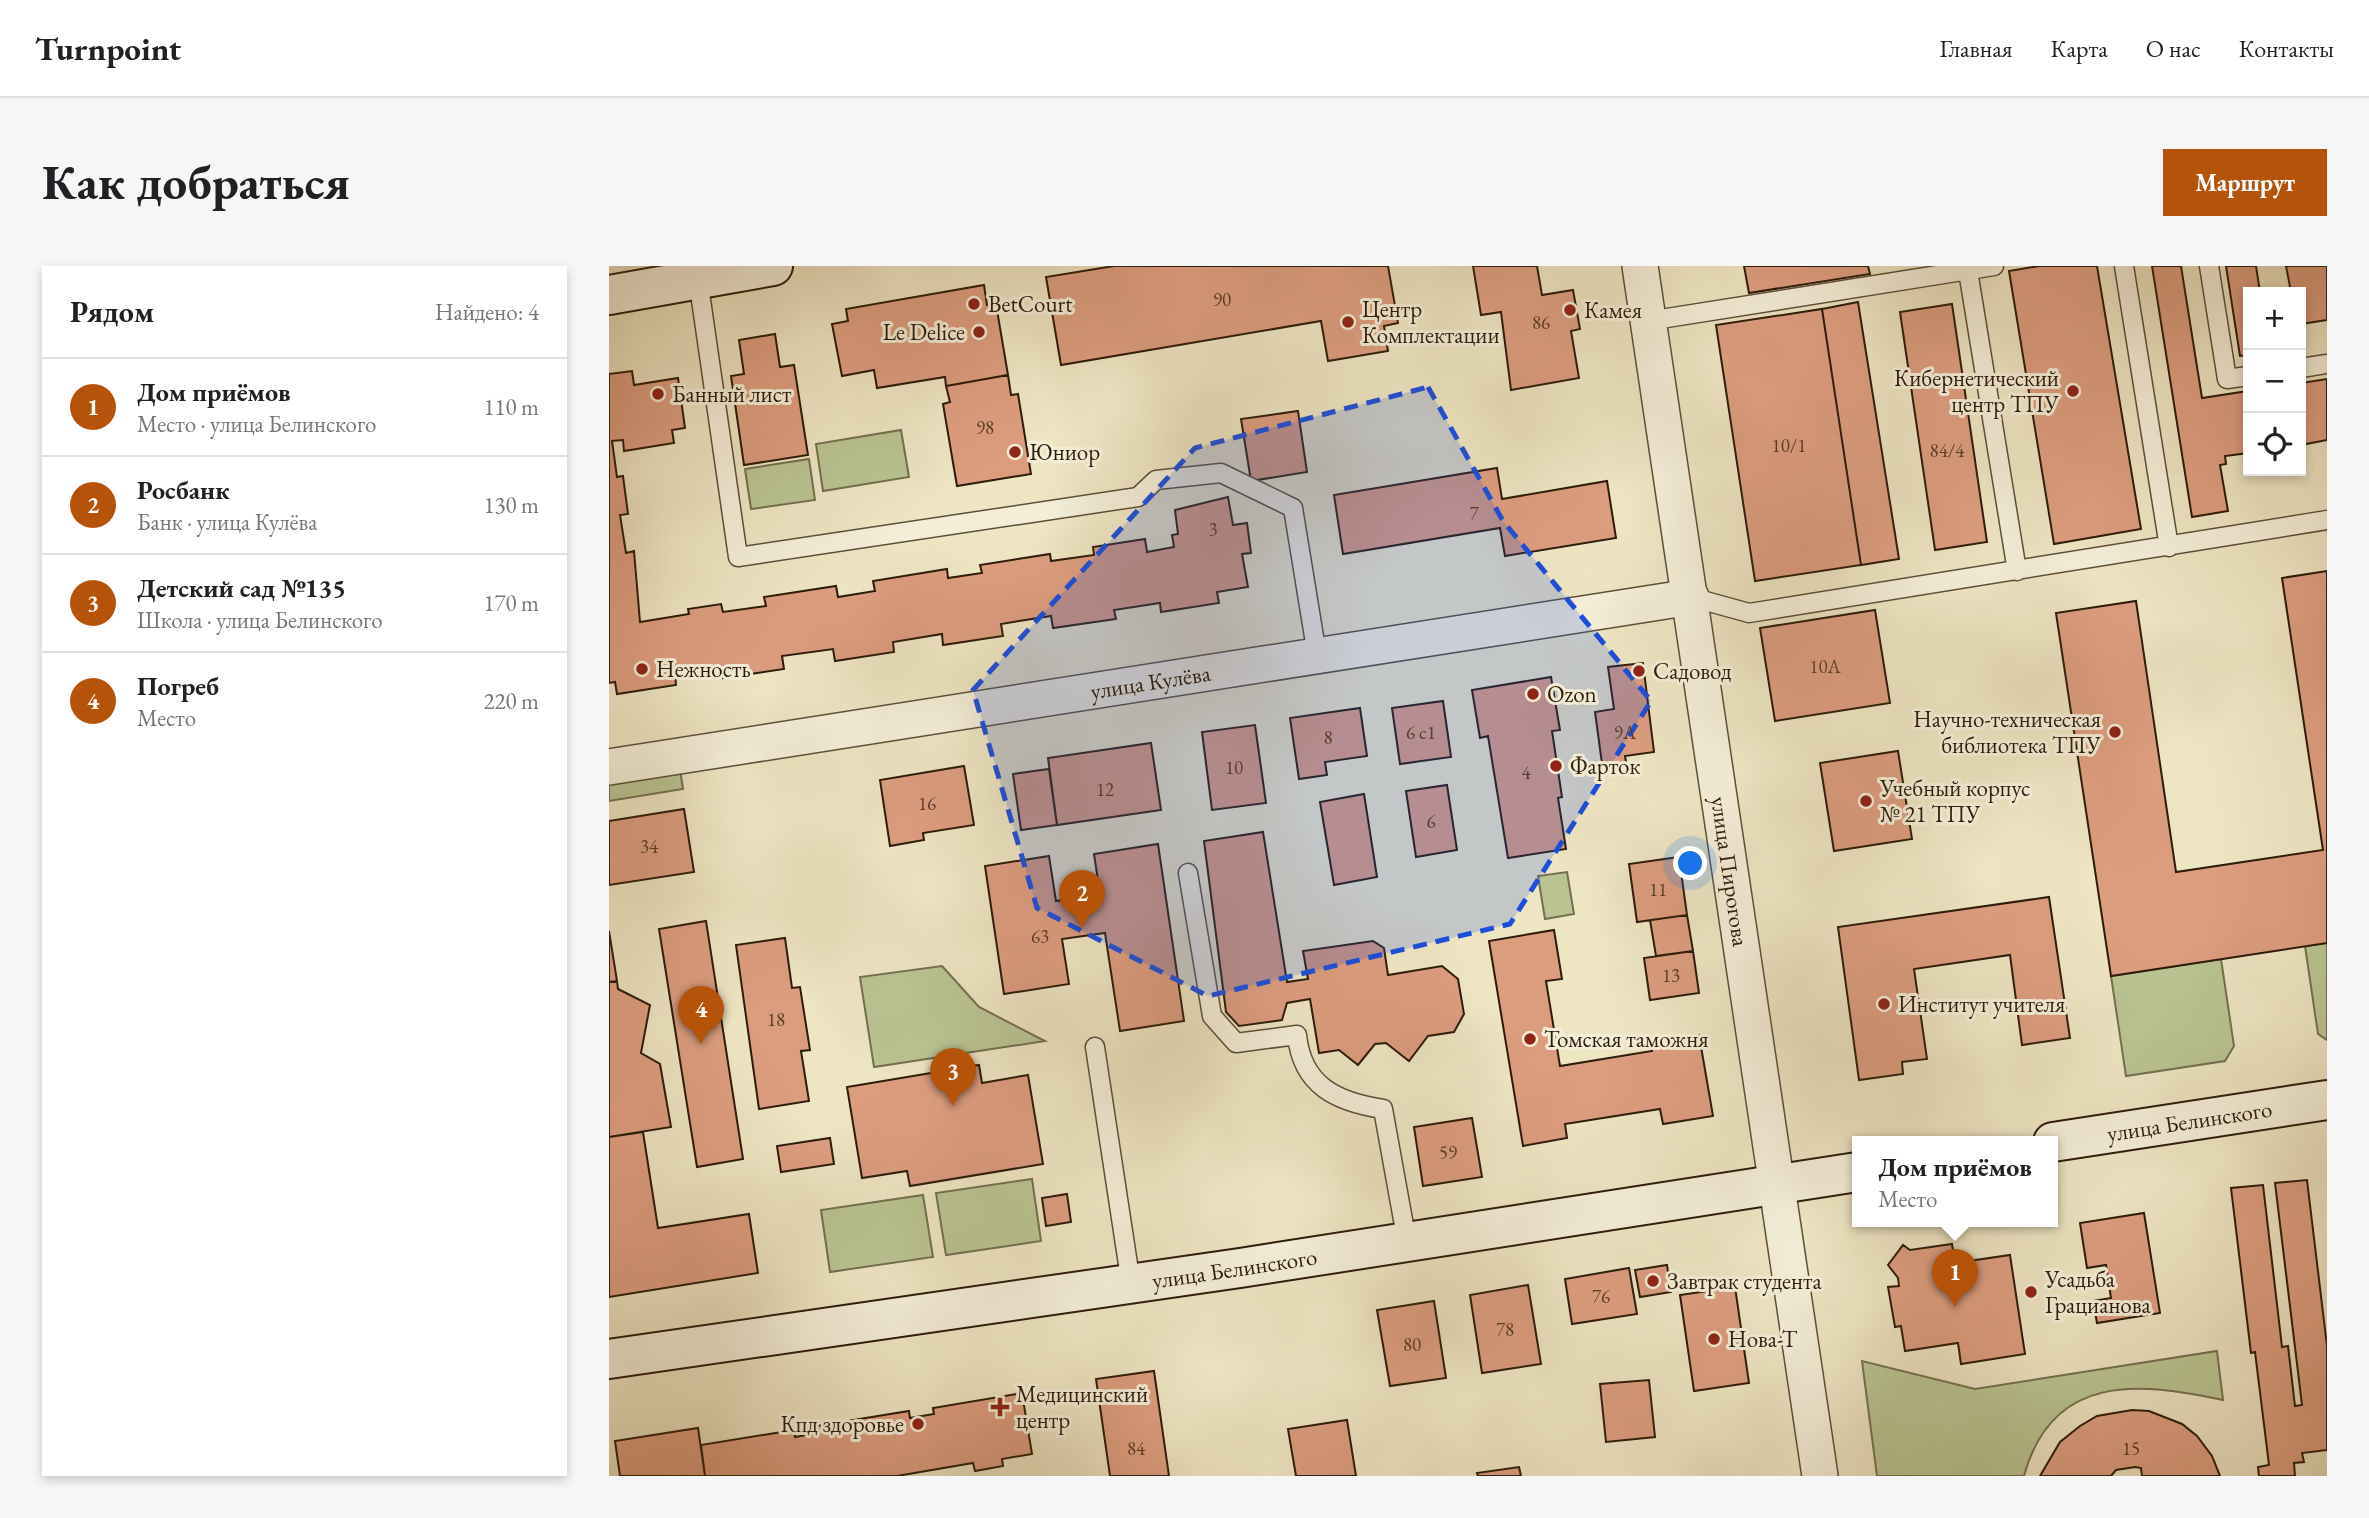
<!DOCTYPE html>
<html lang="ru">
<meta charset="utf-8">
<style>
:root{--surface:#fff;--page:#f6f6f6;--text:#202124;--muted:#757577;--line:#e0e0e0;--accent:#b45309}
body{margin:0;font-family:"EB Garamond",serif;background:var(--page);color:var(--text)}
.controls{position:absolute;right:21px;top:21px;display:grid;overflow:hidden;border-radius:0px;box-shadow:0 4px 10px #0003}
.controls button{width:63px;height:63px;display:grid;place-items:center;padding:0;border:0;border-bottom:2px solid var(--line);background:var(--surface);color:var(--text);font:35px sans-serif}
.you{position:absolute;left:1082px;top:598px;width:24px;height:24px;margin:-18px;border:5px solid #fff;border-radius:50%;background:#1a73e8;box-shadow:0 0 0 10px #1a73e833}
.badge{display:grid;place-items:center;width:46px;height:46px;border-radius:50%;background:var(--accent);color:#fff;font-size:23px;font-weight:700}
.pin{position:absolute;translate:-50% -58px;filter:drop-shadow(0 2px 4px #0008)}
.pin::after{content:'';position:absolute;top:37px;width:24px;height:21px;background:inherit;clip-path:polygon(0 0,100% 0,50% 100%)}
.popup{position:absolute;left:1243px;top:870px;width:206px;height:91px;box-sizing:border-box;display:grid;place-content:center;border-radius:0px;background:var(--surface);filter:drop-shadow(0 2px 5px #0005);font-size:23px;white-space:nowrap;color:var(--muted)}
.popup b{font-size:26px;color:var(--text)}
.popup::after{content:'';position:absolute;left:50%;top:100%;margin-left:-14px;border:14px solid transparent;border-top-color:var(--surface)}
.list{margin:0;padding:0;list-style:none}
h2{display:flex;justify-content:space-between;align-items:center;height:91px;margin:0;padding:0 28px;font-size:30px}
h2 small{font-size:23px;font-weight:400;color:var(--muted)}
.list li{display:grid;grid-template-columns:46px 1fr auto;gap:21px;align-items:center;box-sizing:border-box;height:98px;padding:0 28px;border-top:2px solid var(--line)}
.list b{display:block;font-size:26px;white-space:nowrap}
.list p{margin:0;font-size:23px;white-space:nowrap;color:var(--muted)}
.list em{font-size:23px;font-style:normal;color:var(--muted)}
.icon{flex:none;width:38px;height:38px;fill:none;stroke:currentColor;stroke-width:2;stroke-linecap:round;stroke-linejoin:round}
.map{position:relative;flex:none;width:1718px;height:1210px;overflow:hidden;border-radius:0px}
header{display:flex;align-items:center;gap:42px;box-sizing:border-box;height:98px;padding:0 35px;background:var(--surface);border-bottom:2px solid var(--line)}
header strong{font-size:33px}
nav{display:flex;gap:38px;margin-inline-start:auto;font-size:24px}
.intro{display:flex;align-items:center;justify-content:space-between;box-sizing:border-box;height:168px;padding:0 42px}
h1{margin:0;font-size:49px}
.button{padding:18px 32px;border-radius:0px;background:var(--accent);color:#fff;font-size:24px;font-weight:700}
main{display:flex;gap:42px;padding:0 42px}
aside{flex:1;background:var(--surface);border-radius:0px;box-shadow:0 4px 10px #0003}
.map>svg:first-child{display:block}
.green{fill:#bac493;stroke:#74704f;stroke-width:2}
.building{fill:#dc9d7f;stroke:#2d1b0b;stroke-width:2}
.lines{fill:none;stroke-linecap:round;stroke-linejoin:round}
.lane-casing{stroke:#5d4e39;stroke-width:21}
.street-casing{stroke:#5d4e39;stroke-width:38}
.secondary-casing{stroke:#2d1b0b;stroke-width:42}
.lane{stroke:#f4eed8;stroke-width:18}
.street{stroke:#f4eed8;stroke-width:35}
.secondary{stroke:#f4eed8;stroke-width:38}
.marked{fill:#1d4ed8;fill-opacity:0.2;stroke:#1d4ed8;stroke-width:5;stroke-dasharray:14 9;stroke-linejoin:round}
.poi-dot{fill:#8f2418;stroke:#f4eed8;stroke-width:2.5}
.labels{text-anchor:middle;dominant-baseline:central;stroke-width:6;stroke-linejoin:round;paint-order:stroke}
.number-label{font-size:19px;fill:#593c28}
.poi-label{font-size:23px;fill:#2d1b0b;stroke:#f4eed8;text-anchor:start}
.street-label{font-size:23px;fill:#2d1b0b;stroke:#f4eed8}
</style>
<header>
<strong>Turnpoint</strong>
<nav><a>Главная</a><a>Карта</a><a>О нас</a><a>Контакты</a></nav>
</header>
<div class="intro"><h1>Как добраться</h1><a class="button">Маршрут</a></div>
<main>
<aside>
<h2>Рядом<small>Найдено: 4</small></h2>
<ul class="list">
<li><span class="badge">1</span><div><b>Дом приёмов</b><p>Место · улица Белинского</p></div><em>110 m</em></li>
<li><span class="badge">2</span><div><b>Росбанк</b><p>Банк · улица Кулёва</p></div><em>130 m</em></li>
<li><span class="badge">3</span><div><b>Детский сад №135</b><p>Школа · улица Белинского</p></div><em>170 m</em></li>
<li><span class="badge">4</span><div><b>Погреб</b><p>Место</p></div><em>220 m</em></li>
</ul>
</aside>
<div class="map">
<svg width="1718" height="1210" viewBox="0 0 1718 1210">
<rect width="100%" height="100%" fill="#eee5c3"/>
<filter id="stains"><feTurbulence type="fractalNoise" baseFrequency=".00286" numOctaves="4"/><feColorMatrix values="0 0 0 0 .2 0 0 0 0 .09 0 0 0 0 .02 0 0 0 .5 -.17"/></filter>
<radialGradient id="worn" r=".72"><stop offset=".6" stop-color="#630" stop-opacity="0"/><stop offset="1" stop-color="#630" stop-opacity=".3"/></radialGradient>
<!-- green -->
<path class="green" d="M292 164 300 211 214 225 207 178Z
M200 193 206 234 142 243 136 203Z
M71 503 74 523 0 535V515Z
M958 606 965 648 936 653 929 610Z
M1718 677V774L1709 768 1696 680Z
M1612 693 1625 780 1616 795 1517 810 1502 710Z
M333 700 370 741 436 775 265 801 251 711Z
M423 913 432 975 337 989 327 927Z
M314 929 324 991 221 1006 212 944Z
M1608 1085 1614 1134C1530 1116 1443 1107 1415 1210H1268L1253 1095 1366 1123Z"/>
<!-- building -->
<path class="building" d="M505 0H779L789 57 775 60 779 85 719 95 712 55 452 99 437 11Z
M864 0H928L933 29 964 24 971 63 962 65 970 112 902 124 892 46 872 49Z
M1135 0H1259L1261 8 1140 27Z
M1430 0H1488L1532 263 1445 278 1400 5Z
M1543 0H1572L1593 132 1639 125V187L1616 190 1617 198 1611 199 1619 245 1583 251Z
M1617 0H1647L1651 26H1639V89L1631 90Z
M1677 0H1718V54L1692 58V26H1682Z
M375 19 378 39 387 38 399 109 337 120 336 111 268 122 265 104 233 110 223 58 239 55 237 43Z
M1249 36 1290 293 1252 299 1213 43Z
M1343 38 1378 276 1326 284 1291 46Z
M1213 43 1252 299 1146 315 1107 59Z
M166 68 171 101 185 99 199 189 135 199 122 110 135 108 130 74Z
M23 105 25 119 69 112 76 162 63 164 65 177 15 185 14 174 3 175 8 211 14 210 19 248 11 249 17 287 25 285 31 356 80 348 79 343 112 338 114 346 157 340 155 331 227 320 229 331 266 325 264 315 338 303 339 312 373 307 371 299 441 288 442 295 485 289 484 281 536 273 538 286 565 281 563 269 569 268 566 244 619 231 624 259 638 257 642 287 633 288 639 321 608 326 610 337 552 346 551 337 505 344 507 353 444 362 442 350 392 358 394 370 334 379 333 368 284 376 285 386 226 395 224 383 173 390 175 403 114 412 112 400 66 407 67 419 8 428 6 416 0 417V108Z
M399 109 402 129 409 128 422 208 348 220 334 138 341 136 337 120Z
M1718 113V174L1692 179V117Z
M689 145 698 206 642 215 632 153Z
M888 202 893 233 998 215 1007 272 896 290 891 262 734 288 725 229Z
M1718 305V677L1502 710 1447 347 1527 335 1567 606 1714 584 1673 312Z
M1266 344 1281 437 1166 455 1151 362Z
M1034 397 1045 486 1016 490 1018 502 994 505 986 446 1005 443 999 401Z
M942 411 951 464 943 465 953 531 949 532 957 583 899 592 879 470 871 472 863 424Z
M834 435 842 491 791 498 783 442Z
M751 442 758 490 716 496 718 509 690 513 681 452Z
M646 459 657 537 603 544 593 466Z
M542 477 552 544 448 559 439 492Z
M1289 485 1303 573 1225 585 1211 497Z
M355 500 365 559 314 567 315 574 281 580 271 514Z
M440 503 448 559 412 564 404 508Z
M838 519 848 584 807 591 797 525Z
M755 528 768 611 725 619 711 536Z
M75 543 85 606 0 619V555Z
M654 566 678 716 699 713 694 685 764 675 775 682 779 709 833 700 849 713 855 748 845 766 819 770 800 795 777 777 766 778 749 799 730 784 710 787 701 733 678 737 673 754 630 760 617 746 595 575Z
M549 578 575 755 511 765 496 667 453 673 460 718 395 728 376 600 440 590 447 635 453 634 467 618 491 628 485 588Z
M1070 591 1078 649 1028 656 1020 598Z
M1440 631 1461 772 1413 779 1401 689 1305 703 1318 793 1293 796 1294 808 1250 814 1229 661Z
M1078 649 1084 685 1047 690 1041 654Z
M97 655 134 893 88 901 50 663Z
M945 664 953 713 937 715 951 800 1043 785 1042 777 1090 769 1104 850 1054 858 1051 843 956 858 958 872 914 880 880 675Z
M0 665 8 715 0 716Z
M176 672 183 722 191 721 201 784 192 785 200 835 150 843 127 679Z
M1084 685 1090 727 1041 734 1035 692Z
M8 715 9 723 41 739 32 787 51 798 62 861 0 871V716Z
M370 799 373 817 419 809 434 898 301 920 298 905 253 912 238 821Z
M863 852 873 911 814 920 805 861Z
M34 866 49 962 140 948 149 1007 0 1031V871Z
M221 872 225 898 172 906 168 880Z
M1698 914 1718 1080V1184L1693 1187 1695 1196 1685 1197 1686 1210H1650L1649 1201 1660 1199 1646 1086 1642 1087 1622 922 1654 919 1673 1081 1679 1080 1686 1140 1693 1139 1666 917Z
M458 928 462 956 437 960 433 932Z
M1535 947 1551 1047 1488 1057 1484 1035 1502 1032 1497 999 1478 1002 1471 957Z
M1343 978 1346 997 1401 989 1416 1088 1352 1098 1349 1077 1296 1085 1292 1060 1286 1061 1279 1021 1290 1020 1289 1012 1279 999 1294 979 1301 984Z
M1058 999 1062 1026 1031 1031 1026 1004Z
M1020 1002 1028 1048 963 1058 956 1013Z
M919 1019 932 1098 873 1107 861 1029Z
M1126 1021 1140 1117 1085 1125 1071 1029Z
M825 1035 837 1112 781 1120 768 1044Z
M545 1105 560 1210H501L487 1113Z
M1040 1114 1046 1171 997 1176 991 1118Z
M413 1127 423 1188 393 1193 394 1200 366 1205 364 1197 288 1210H96L92 1179 185 1164 186 1171 208 1167 207 1160 300 1145 301 1152 325 1148 324 1142Z
M1523 1144 1540 1145 1573 1158 1588 1170 1603 1190 1611 1210H1533L1532 1202 1526 1201 1507 1204 1502 1210H1431L1451 1176 1471 1160 1488 1150Z
M738 1154 747 1210H687L679 1163Z
M89 1162 96 1210H11L6 1175Z
M910 1201 912 1210H869L868 1207Z"/>
<g class="lines">
<!-- lane casing -->
<g class="lane-casing">
<path id="lane" d="M1515 0 1560 281
M1600 0 1618 113 1639 110
M1359 5 1408 305
M89 13 129 291 529 231 547 214 612 207 684 242 708 389
M1039 55 1385 0
M1692 102 1718 98
M1082 331 1140 347 1718 254
M579 607 603 750 627 777 688 769C693 820 728 836 774 843L798 976
M486 781 522 1018"/>
</g>
<!-- street casing -->
<g class="street-casing">
<g id="street">
<path id="s1" d="M1031 0 1211 1210"/>
<path id="s2" d="M0 501 1082 331"/>
</g>
</g>
<!-- secondary casing -->
<g class="secondary-casing">
<g id="secondary">
<path d="M0 29 164 0"/>
<path id="s3" d="M1444 876 1718 834"/>
<path id="s4" d="M0 1093 631 1002 1248 906"/>
</g>
</g>
<!-- lane -->
<use href="#lane" class="lane"/>
<!-- street -->
<use href="#street" class="street"/>
<!-- secondary -->
<use href="#secondary" class="secondary"/>
</g>
<!-- marked area -->
<path class="marked" d="M819 121 894 255 1042 435 901 658 599 730 428 642 364 424 586 182Z"/>
<!-- markers -->
<g class="poi-dot">
<circle cx="365" cy="38" r="7"/>
<circle cx="961" cy="44" r="7"/>
<circle cx="739" cy="56" r="7"/>
<circle cx="370" cy="66" r="7"/>
<circle cx="1464" cy="125" r="7"/>
<circle cx="49" cy="128" r="7"/>
<circle cx="406" cy="186" r="7"/>
<circle cx="33" cy="403" r="7"/>
<circle cx="1030" cy="405" r="7"/>
<circle cx="924" cy="428" r="7"/>
<circle cx="1506" cy="466" r="7"/>
<circle cx="947" cy="500" r="7"/>
<circle cx="1257" cy="535" r="7"/>
<circle cx="1275" cy="738" r="7"/>
<circle cx="921" cy="773" r="7"/>
<circle cx="1044" cy="1015" r="7"/>
<circle cx="1422" cy="1026" r="7"/>
<circle cx="1105" cy="1073" r="7"/>
<path d="M387.5 1130.5h7v7h7v7h-7v7h-7v-7h-7v-7h7z"/>
<circle cx="309" cy="1158" r="7"/>
</g>
<g class="labels">
<!-- number labels -->
<g class="number-label">
<text x="613" y="33">90</text>
<text x="932" y="56">86</text>
<text x="376" y="161">98</text>
<text x="1180" y="179">10/1</text>
<text x="1338" y="184">84/4</text>
<text x="865" y="247">7</text>
<text x="604" y="263">3</text>
<text x="1216" y="400">10А</text>
<text x="812" y="466">6 с1</text>
<text x="1016" y="466">9А</text>
<text x="719" y="471">8</text>
<text x="625" y="501">10</text>
<text x="917" y="506">4</text>
<text x="496" y="523">12</text>
<text x="318" y="537">16</text>
<text x="822" y="555">6</text>
<text x="40" y="580">34</text>
<text x="1049" y="623">11</text>
<text x="431" y="670">63</text>
<text x="1062" y="709">13</text>
<text x="167" y="753">18</text>
<text x="839" y="886">59</text>
<text x="992" y="1030">76</text>
<text x="896" y="1063">78</text>
<text x="803" y="1078">80</text>
<text x="527" y="1182">84</text>
<text x="1522" y="1182">15</text>
</g>
<!-- poi labels -->
<g class="poi-label">
<text x="379" y="38">BetCourt</text>
<text x="753" y="43">Центр<tspan x="753" dy="26">Комплектации</tspan></text>
<text x="975" y="44">Камея</text>
<text x="356" y="66" text-anchor="end">Le Delice</text>
<text x="1450" y="112" text-anchor="end">Кибернетический<tspan x="1450" dy="26">центр ТПУ</tspan></text>
<text x="63" y="128">Банный лист</text>
<text x="420" y="186">Юниор</text>
<text x="47" y="403">Нежность</text>
<text x="1044" y="405">Садовод</text>
<text x="938" y="428">Ozon</text>
<text x="1492" y="453" text-anchor="end">Научно-техническая<tspan x="1492" dy="26">библиотека ТПУ</tspan></text>
<text x="961" y="500">Фарток</text>
<text x="1271" y="522">Учебный корпус<tspan x="1271" dy="26">№ 21 ТПУ</tspan></text>
<text x="1289" y="738">Институт учителя</text>
<text x="935" y="773">Томская таможня</text>
<text x="1436" y="1013">Усадьба<tspan x="1436" dy="26">Грацианова</tspan></text>
<text x="1058" y="1015">Завтрак студента</text>
<text x="1119" y="1073">Нова-Т</text>
<text x="407" y="1128">Медицинский<tspan x="407" dy="26">центр</tspan></text>
<text x="295" y="1158" text-anchor="end">Кпд здоровье</text>
</g>
<!-- street labels -->
<g class="street-label">
<text stroke="none"><textPath href="#s2" startOffset="548">улица Кулёва</textPath></text>
<text stroke="none"><textPath href="#s1" startOffset="612">улица Пирогова</textPath></text>
<text stroke="none"><textPath href="#s3" startOffset="138">улица Белинского</textPath></text>
<text stroke="none"><textPath href="#s4" startOffset="632">улица Белинского</textPath></text>
</g>
</g>
<rect width="100%" height="100%" filter="url(#stains)"/>
<rect width="100%" height="100%" fill="url(#worn)"/>
</svg>
<div class="controls">
<button>+</button>
<button>−</button>
<button><svg class="icon" aria-label="locate" viewBox="0 0 24 24"><circle cx="12" cy="12" r="6"/><path d="M12 2v4M12 18v4M2 12h4M18 12h4"/></svg></button>
</div>
<div class="you"></div>
<div class="pin badge" style="left:1346px;top:1041px">1</div>
<div class="popup"><b>Дом приёмов</b>Место</div>
<div class="pin badge" style="left:473px;top:662px">2</div>
<div class="pin badge" style="left:344px;top:840px">3</div>
<div class="pin badge" style="left:92px;top:778px">4</div>
</div>
</main>
